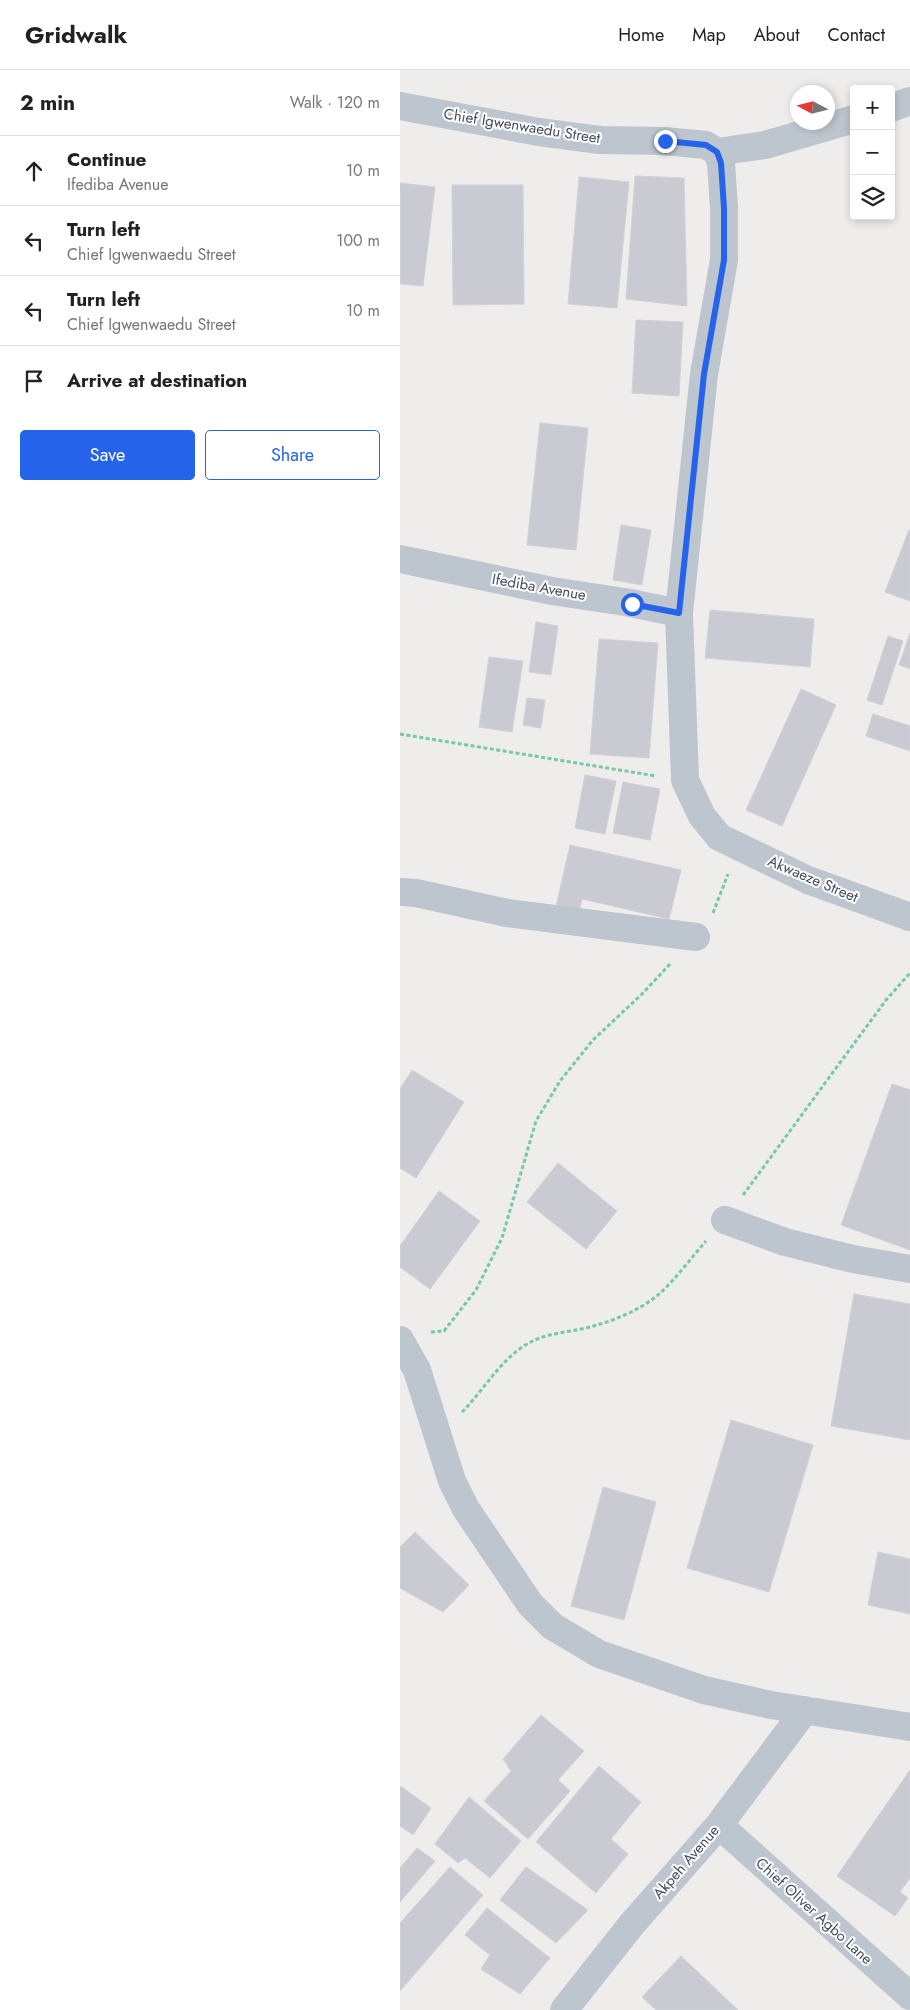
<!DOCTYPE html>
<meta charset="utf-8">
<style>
:root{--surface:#fff;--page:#f6f6f6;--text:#222;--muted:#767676;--line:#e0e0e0;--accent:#2563eb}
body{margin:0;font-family:Jost,sans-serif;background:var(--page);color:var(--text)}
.controls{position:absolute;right:15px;top:15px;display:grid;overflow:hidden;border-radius:5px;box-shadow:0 2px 8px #0003}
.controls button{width:45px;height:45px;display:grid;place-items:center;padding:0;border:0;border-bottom:1px solid var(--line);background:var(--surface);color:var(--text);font:25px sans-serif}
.compass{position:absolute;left:390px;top:15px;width:45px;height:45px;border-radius:50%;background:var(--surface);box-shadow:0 2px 8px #0003;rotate:277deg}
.stop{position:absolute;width:15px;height:15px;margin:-11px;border:4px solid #2563eb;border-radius:50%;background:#fff}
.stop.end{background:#2563eb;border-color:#fff;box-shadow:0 1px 5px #0008}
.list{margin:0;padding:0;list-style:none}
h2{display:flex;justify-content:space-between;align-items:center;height:65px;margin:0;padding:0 20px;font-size:21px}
h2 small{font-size:16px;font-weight:400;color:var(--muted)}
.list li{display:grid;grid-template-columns:32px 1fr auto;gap:15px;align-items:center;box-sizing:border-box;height:70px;padding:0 20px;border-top:1px solid var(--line)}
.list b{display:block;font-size:19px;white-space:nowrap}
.list p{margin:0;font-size:16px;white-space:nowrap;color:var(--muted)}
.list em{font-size:16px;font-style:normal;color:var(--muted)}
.actions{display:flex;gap:10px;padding:15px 20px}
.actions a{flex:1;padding:11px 0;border:1px solid var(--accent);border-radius:5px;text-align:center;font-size:18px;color:var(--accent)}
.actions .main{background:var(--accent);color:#fff}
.icon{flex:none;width:28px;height:28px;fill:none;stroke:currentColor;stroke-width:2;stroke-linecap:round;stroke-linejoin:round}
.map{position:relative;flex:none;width:510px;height:1940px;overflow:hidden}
header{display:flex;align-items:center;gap:30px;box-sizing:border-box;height:70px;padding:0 25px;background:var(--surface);border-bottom:1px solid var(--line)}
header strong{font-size:24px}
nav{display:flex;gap:28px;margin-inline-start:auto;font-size:18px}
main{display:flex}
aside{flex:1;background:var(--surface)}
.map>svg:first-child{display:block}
.building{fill:#c9cad2;stroke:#d0d1d8}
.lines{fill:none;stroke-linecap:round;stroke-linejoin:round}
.path{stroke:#74c9a9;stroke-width:3;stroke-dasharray:4 2.5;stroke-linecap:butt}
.minor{stroke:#bdc5ce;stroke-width:28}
.route{stroke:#2563eb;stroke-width:6}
.labels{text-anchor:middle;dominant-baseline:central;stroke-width:4;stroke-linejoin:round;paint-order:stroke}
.street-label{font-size:15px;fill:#454d59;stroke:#fff}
</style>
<header>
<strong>Gridwalk</strong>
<nav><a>Home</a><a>Map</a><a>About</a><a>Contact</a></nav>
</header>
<main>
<aside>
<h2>2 min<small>Walk · 120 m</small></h2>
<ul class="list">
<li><svg class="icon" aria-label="ahead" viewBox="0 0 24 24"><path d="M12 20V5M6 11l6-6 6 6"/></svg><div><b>Continue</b><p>Ifediba Avenue</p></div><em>10 m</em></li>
<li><svg class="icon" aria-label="left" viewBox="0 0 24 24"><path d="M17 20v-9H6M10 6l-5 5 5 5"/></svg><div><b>Turn left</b><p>Chief Igwenwaedu Street</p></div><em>100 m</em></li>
<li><svg class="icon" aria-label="left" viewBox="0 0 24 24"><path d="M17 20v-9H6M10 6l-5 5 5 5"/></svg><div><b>Turn left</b><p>Chief Igwenwaedu Street</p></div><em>10 m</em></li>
<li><svg class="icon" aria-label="arrive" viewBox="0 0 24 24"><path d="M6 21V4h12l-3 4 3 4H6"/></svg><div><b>Arrive at destination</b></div></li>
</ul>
<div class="actions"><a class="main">Save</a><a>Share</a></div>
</aside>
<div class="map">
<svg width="510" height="1940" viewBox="0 0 510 1940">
<rect width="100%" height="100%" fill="#efecec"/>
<!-- building -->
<path class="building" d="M235 106 284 108 287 236 226 229Z
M179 107 229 112 217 238 168 234Z
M0 113 35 117 23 216 0 214Z
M52 115H123L124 234 53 235Z
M236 250 283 252 279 326 232 323Z
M140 353 188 358 176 480 127 475Z
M221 455 251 460 242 515 213 510Z
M509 460H510V531L485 522Z
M310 540 414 549 410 597 305 588Z
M136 552 158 556 151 605 129 602Z
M510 563V599L499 595Z
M488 566 503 571 482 635 467 630Z
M199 569 258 573 249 688 190 684Z
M89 587 123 591 112 662 79 657Z
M401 619 436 635 382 756 346 740Z
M127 628 145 630 141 658 123 655Z
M473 644 510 656V681L466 666Z
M185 705 216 711 205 764 175 758Z
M223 712 260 719 250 770 213 763Z
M170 775 281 800 269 849 182 829 179 842 156 837Z
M12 1000 64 1032 16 1108 0 1098V1019Z
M492 1014 510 1020V1180L441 1155Z
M158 1093 217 1141 186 1179 127 1132Z
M39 1121 80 1151 30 1219 0 1197V1176Z
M454 1224 510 1234V1370L431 1356Z
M331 1350 413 1375 369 1522 287 1498Z
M203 1417 256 1432 224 1550 171 1536Z
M15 1462 69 1515 43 1542 0 1518V1477Z
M478 1482 510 1489V1544L468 1535Z
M141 1645 184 1681 158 1710 170 1721 128 1769 84 1731 111 1701 103 1689Z
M199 1696 241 1732 211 1769 228 1784 196 1823 136 1772Z
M510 1700V1808L500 1822 508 1828 495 1846 437 1806Z
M0 1716 31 1738 13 1765 0 1756Z
M69 1727 121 1771 90 1808 65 1788 58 1793 35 1774Z
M17 1778 35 1791 0 1832V1798Z
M50 1797 83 1825 0 1921V1853Z
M126 1797 188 1840 156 1873 100 1830Z
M87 1838 150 1888 120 1924 81 1899 90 1885 65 1865Z
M281 1886 338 1940H256L242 1927Z"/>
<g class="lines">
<!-- path -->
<path class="path" d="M0 664 256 706
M313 843 328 804
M343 1125 486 930 510 903
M31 1262 44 1261 76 1220 102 1168 136 1051 160 1011 193 970 242 924 271 893
M62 1342C83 1321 99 1292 124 1276 146 1261 173 1263 197 1255 218 1249 241 1239 258 1225 275 1210 291 1188 306 1171"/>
<!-- minor -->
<path class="minor" d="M0 36 139 62 200 70 265 71 306 75 317 82 321 93 324 138V190L304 304 279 543 285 710 302 746 319 767 408 810 510 847
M491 38 510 31
M317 82 365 75 454 49
M0 489 152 521 225 532 279 543
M0 822 16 823 107 843 296 867
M325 1150 385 1172 453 1189 510 1199
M0 1270 17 1300 52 1411 66 1439 130 1534 152 1556 199 1584 304 1620 371 1635 510 1657
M319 1755 510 1926
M164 1940 232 1854 319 1755 405 1640"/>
</g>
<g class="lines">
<!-- route -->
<path class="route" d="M232 534 279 543 304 304 324 190V138L321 93 317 82 306 75 265 71"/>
</g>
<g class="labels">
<!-- street labels -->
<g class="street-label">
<text transform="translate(122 56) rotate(9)">Chief Igwenwaedu Street</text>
<text transform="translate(139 517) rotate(10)">Ifediba Avenue</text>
<text transform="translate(413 809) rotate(23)">Akwaeze Street</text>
<text transform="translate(286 1792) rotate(-49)">Akpeh Avenue</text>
<text transform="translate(414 1841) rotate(42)">Chief Oliver Agbo Lane</text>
</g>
</g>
</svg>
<div class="controls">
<button>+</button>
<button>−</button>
<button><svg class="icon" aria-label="layers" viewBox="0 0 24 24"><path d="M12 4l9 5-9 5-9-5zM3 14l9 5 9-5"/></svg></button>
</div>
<svg class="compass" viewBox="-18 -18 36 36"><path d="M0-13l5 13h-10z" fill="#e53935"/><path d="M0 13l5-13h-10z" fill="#767676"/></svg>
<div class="stop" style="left:232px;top:534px"></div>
<div class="stop end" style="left:265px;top:71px"></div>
</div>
</main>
